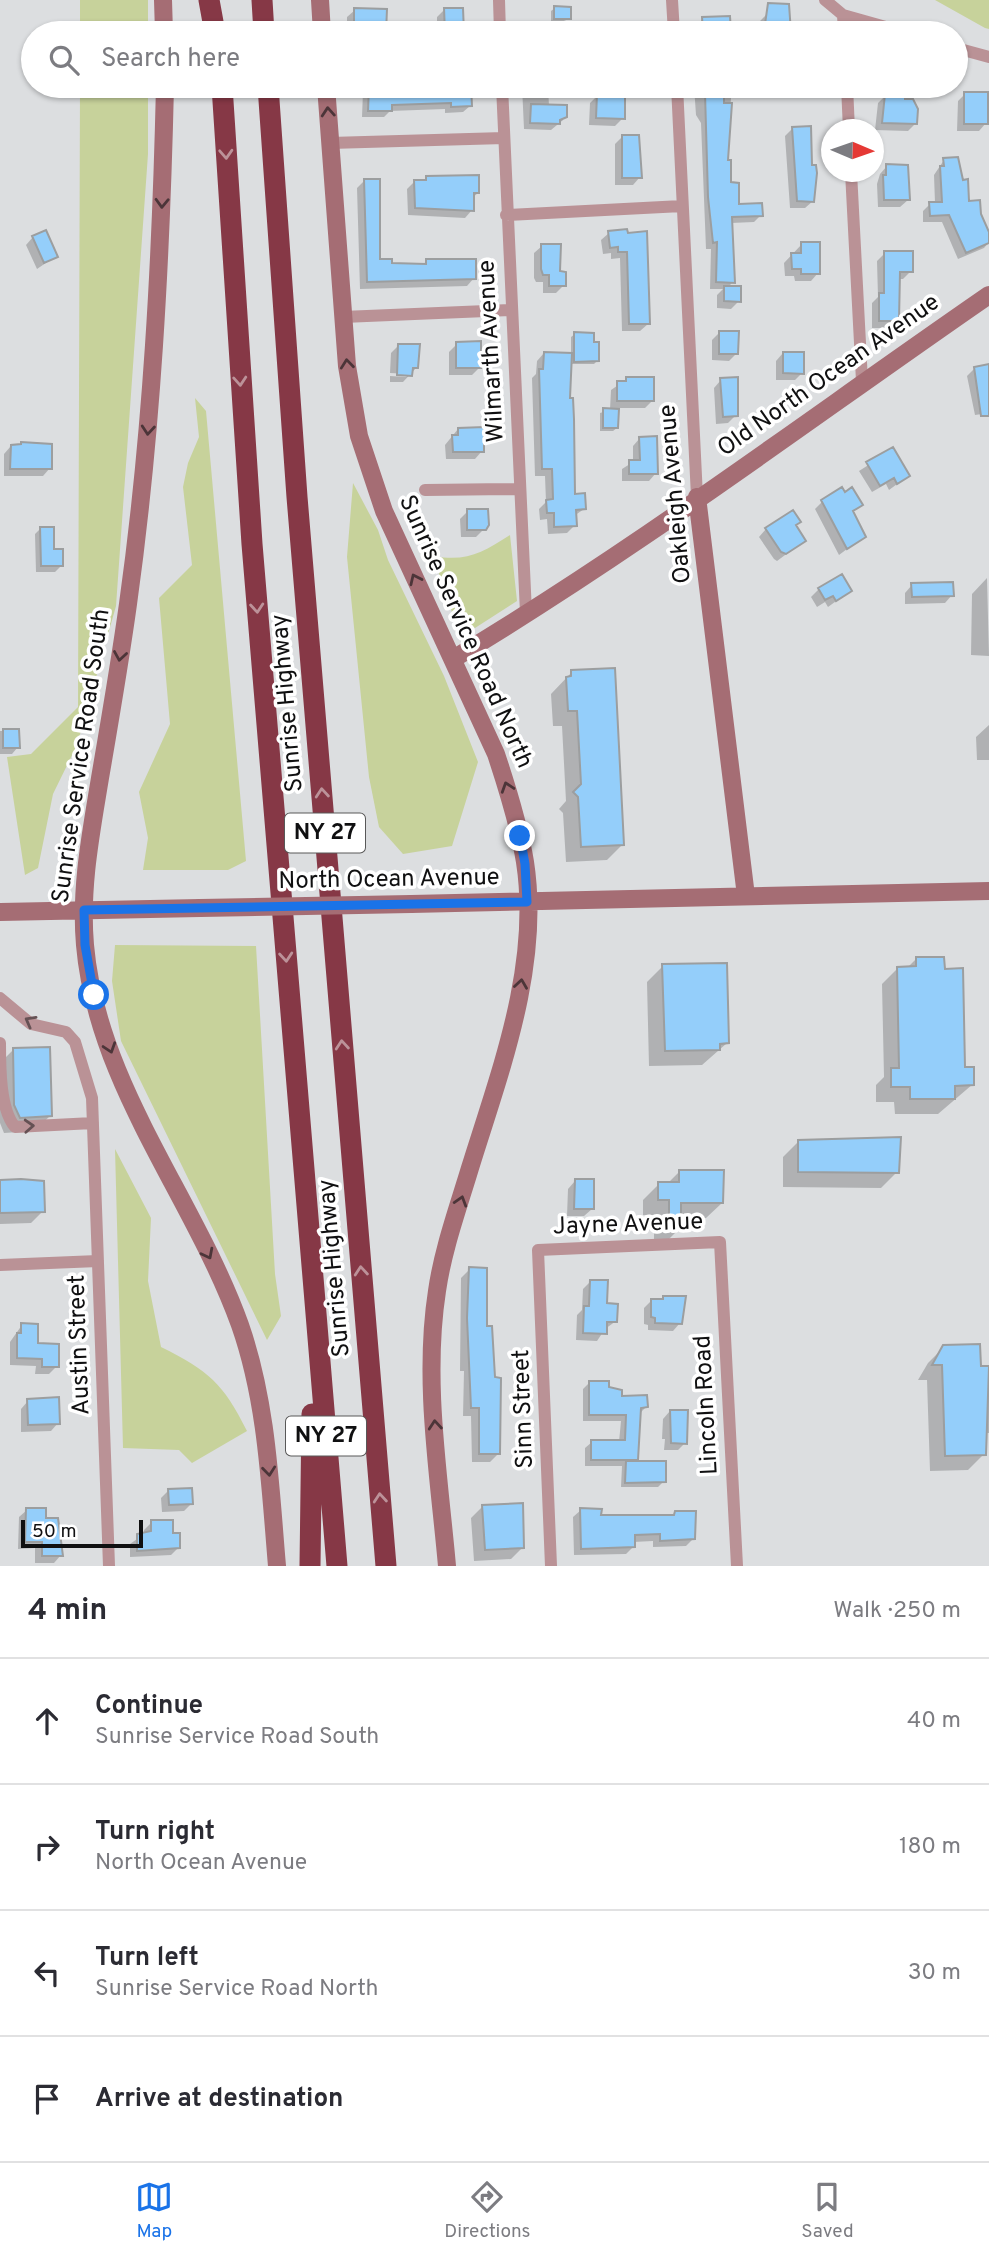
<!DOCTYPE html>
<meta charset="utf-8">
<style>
:root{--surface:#fff;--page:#f7f7f7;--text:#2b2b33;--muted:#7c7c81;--line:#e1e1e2;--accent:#1a73e8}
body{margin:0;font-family:Overpass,sans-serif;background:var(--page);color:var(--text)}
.compass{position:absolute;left:821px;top:119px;width:63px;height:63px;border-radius:50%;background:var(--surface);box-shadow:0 2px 5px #0004;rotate:92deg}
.scale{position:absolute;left:21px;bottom:18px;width:122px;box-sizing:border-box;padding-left:7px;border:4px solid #101011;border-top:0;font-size:19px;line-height:24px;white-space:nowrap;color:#101011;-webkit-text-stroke:5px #fff;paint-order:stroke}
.stop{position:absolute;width:21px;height:21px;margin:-16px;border:5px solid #1a73e8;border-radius:50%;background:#fff}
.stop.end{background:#1a73e8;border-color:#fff;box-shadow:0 2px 7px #0008}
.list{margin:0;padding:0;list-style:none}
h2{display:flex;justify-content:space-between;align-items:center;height:91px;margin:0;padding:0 28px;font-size:30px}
h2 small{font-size:23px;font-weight:400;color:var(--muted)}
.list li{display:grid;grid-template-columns:46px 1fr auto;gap:21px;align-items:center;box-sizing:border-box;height:126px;padding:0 28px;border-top:2px solid var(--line)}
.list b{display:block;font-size:26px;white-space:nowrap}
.list p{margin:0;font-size:23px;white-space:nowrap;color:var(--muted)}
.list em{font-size:23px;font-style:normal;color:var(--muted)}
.icon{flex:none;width:38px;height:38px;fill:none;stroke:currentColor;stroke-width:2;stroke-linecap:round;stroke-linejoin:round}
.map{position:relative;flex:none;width:989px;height:1566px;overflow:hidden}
.search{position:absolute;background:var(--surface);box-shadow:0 2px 5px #0004;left:21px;right:21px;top:21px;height:77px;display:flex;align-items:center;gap:18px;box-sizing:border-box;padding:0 24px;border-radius:38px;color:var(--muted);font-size:26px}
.sheet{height:595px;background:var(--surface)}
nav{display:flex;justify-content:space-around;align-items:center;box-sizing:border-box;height:98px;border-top:2px solid var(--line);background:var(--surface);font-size:19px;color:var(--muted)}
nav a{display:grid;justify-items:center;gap:4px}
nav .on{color:var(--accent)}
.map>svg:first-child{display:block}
.green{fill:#c7d29b}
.shadow{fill:#0003}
.building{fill:#94cefa;stroke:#9c9e9f;stroke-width:2}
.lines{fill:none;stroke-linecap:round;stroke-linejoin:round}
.street{stroke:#ba9296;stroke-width:12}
.secondary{stroke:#a56d74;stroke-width:18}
.highway{stroke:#863846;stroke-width:21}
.secondary-bridge{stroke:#a56d74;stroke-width:18}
.oneway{stroke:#4c3539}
.oneway2{stroke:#bc9299}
.oneway3{stroke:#655154}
.route{stroke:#1a73e8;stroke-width:9}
.labels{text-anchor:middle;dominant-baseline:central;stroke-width:7;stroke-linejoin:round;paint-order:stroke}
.shield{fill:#fff;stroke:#585858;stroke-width:2}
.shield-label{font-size:23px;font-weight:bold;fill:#101011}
.street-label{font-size:24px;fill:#101011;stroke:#fff}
</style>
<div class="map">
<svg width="989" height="1566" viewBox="0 0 989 1566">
<rect width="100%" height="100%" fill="#dcdee0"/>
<!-- green -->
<path class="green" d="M80 0H148V33H80Z
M935 0H989V29L985 28Z
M80 86H148V154L116 606 77 745 53 794 38 868 25 875 7 757 31 754 78 707Z
M195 398 206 411 246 861 228 870H143L148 838 139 792 170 724 159 598 192 565 183 487 188 463 199 437Z
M353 483 378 530 388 560 444 676 478 762 452 846 403 854 379 827 369 777 347 557Z
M510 535 517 601 475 628 454 618 433 556C467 562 482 553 510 535Z
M115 945 256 946 275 1274 281 1316 267 1340 121 1041 112 981Z
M115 1149 151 1218 148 1281 161 1347C209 1371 223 1383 247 1431L192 1463 179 1450 123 1448Z"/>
<!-- shadow -->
<path class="shadow" d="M555 8 569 19 561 22V33H520L527 23H551V11Z
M461 9 462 33H437V17L444 10Z
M355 10 385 32 347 33V17Z
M788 14 789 33H758V23L766 15Z
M728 17 729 33H696V26L703 19Z
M368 86H470V106L463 112 445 113V109L390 111 384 117H362L363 91Z
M522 86H550H548L549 106H565L563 120 551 130 524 129Z
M694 86H732L726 162 729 184 737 206 761 215 754 222 731 223 733 282 728 287 739 301 731 309 717 308V295L723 289H710L711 249H706L701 123 696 115Z
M965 94 986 123 979 131H957L958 101Z
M597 96 623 118 615 126 589 125 590 103Z
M885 96 903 100 916 123 908 131 875 130 878 103Z
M793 128 813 201 805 208H790L785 136Z
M623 136 640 177 633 185H615V144Z
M944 160 968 202 979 214 989 236V242L984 248 958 259 942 222H923V211L930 204 935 203 934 175Z
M887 166 908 200 900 207H878L877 184 880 174Z
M427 178 478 193 472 198V210L465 218 408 215 407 189 414 182H423Z
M364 181 378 261 390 265H422L427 261 474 278 467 286 360 289 357 188Z
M609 233H645L648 324 640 331H622L620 258 611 259V253L603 254 601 240Z
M33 237 56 256 37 269 26 245Z
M802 244 818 273 811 281H795L794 276H785L784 263Z
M542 246 564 285 556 293H543V282H536L534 278V253Z
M885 253 911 271 903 279H898V321L890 328H872V303L878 297 877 261Z
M720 332 737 353 729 361 712 360V340Z
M575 334 597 361 594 364H570L574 496 584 509 574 516 575 525 567 533 548 534 547 519 540 520 539 509 546 502 545 476H535L532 378 536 374 537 361 544 353 571 354V337Z
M457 344 479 368 472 375H449V352Z
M399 345 417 367 403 382H390V376L406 377 409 374 390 373 391 353Z
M783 353 802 373 795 380H776V361Z
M989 366V413L975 415 967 376 975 368Z
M627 379 652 401 645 408H617V428L613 431H600V413L610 410 611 390Z
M721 380 736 415 728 423 716 424 714 388Z
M458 429 482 451 475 459H446L445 445Z
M640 438 656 473 649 481H622V469L633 462V446Z
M11 446 50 468 43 476H4V454Z
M892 450 908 476 889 490 886 484 872 492 859 471Z
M823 501 861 504 852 513 863 537 839 555 815 509Z
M468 511 484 529 476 537H461L460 519Z
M795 526 804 541 777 561 774 559 759 537 766 529Z
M41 528 61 566 55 572H36L35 534Z
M987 578 989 656 971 655 972 594Z
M912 585 952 595 945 603 905 604V593Z
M819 589 850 591 828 607 825 602 817 607 811 597Z
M572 672 623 844 607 860 566 862 563 813 559 809 566 801 562 726H553L551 694Z
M989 725V760H977L976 737Z
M0 731H18V747L12 754H0Z
M916 959 973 1084 938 1114H895L894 1102H876V1085L884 1077 882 984 898 968H907Z
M663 966 727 1043 702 1065 649 1066 647 982Z
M13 1050 50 1116 34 1131 4 1133 0 1123V1063Z
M799 1141 897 1172 881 1188 783 1187V1157Z
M680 1171 722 1203 706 1218H679V1229L663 1245H654V1215H643V1200L659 1184H667Z
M575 1181 592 1209 584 1216H567L568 1189Z
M0 1184 43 1211 31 1223 0 1224Z
M470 1269 486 1327 499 1453 490 1462H472L471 1416H463L464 1371H460L461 1278Z
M591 1281 616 1321 605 1329 597 1341 576 1340 577 1315 582 1310 583 1289Z
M652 1300 680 1323 673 1331 648 1330V1325L644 1324V1308Z
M22 1325 57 1366 49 1374H35L36 1366 10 1365V1342Z
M944 1347 979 1368 989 1367V1433H983L984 1454 968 1470 930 1471 927 1380H918L928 1363Z
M590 1382 607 1388 621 1398 646 1407 639 1414 636 1459 632 1463 664 1481 658 1487H621L622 1466H585V1448L592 1442H619L621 1421H583V1389Z
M28 1401 58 1423 51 1431 21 1432V1409Z
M670 1411 685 1443 678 1450H664L665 1439H662L663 1419Z
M169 1490 191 1504 184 1511 162 1512 161 1498Z
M483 1506 522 1548 511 1559 474 1561 471 1518Z
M27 1510 61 1555 54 1563H35V1548L18 1549 19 1517Z
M581 1510 600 1517H671L675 1512 694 1538 686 1546 653 1547V1541L633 1542V1547L626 1554 574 1555 573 1517Z
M152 1522 178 1548 171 1555 130 1557V1544L144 1534V1530Z"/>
<!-- building -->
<path class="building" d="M768 3 789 4 791 33 764 31Z
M554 6 571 7V19H554Z
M354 8 387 9 386 33H354Z
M444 8H463L464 33H445Z
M730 16 731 33H703L702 17Z
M369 86H471L472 106 451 107V103L392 105V111H368Z
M724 92V103H732L728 160H731V182L739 183V204L762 203 763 216 732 217 735 283 716 282 717 242 713 243 708 197 705 93Z
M964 92H988V124H964Z
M597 94 625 95V119L596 118Z
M885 94 905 95V99H913L918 109 917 124 882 123Z
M531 104 567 105V117L560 120V124L530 123Z
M811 126 812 165H816L817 173 814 202 797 201 792 127Z
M622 135H639L642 178H622Z
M958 157 963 180 968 179 969 201 980 200 981 214 989 232V243L966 253 949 215 930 216 929 202H942L940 166H944L943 158Z
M886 164 908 165 910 200H884L883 175H886Z
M479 175V193H474V211L415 208 414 180H426V176Z
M364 179H380V259H392V263L426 264V259H476V279L367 282Z
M627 229 628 233 647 231 650 324H629L627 252H618V247L610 248 608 231Z
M46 230 58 257 44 263 32 236Z
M801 242H820V274H801V269H792L791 253H801Z
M541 244H561L560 271 566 272V286H549V275H543L541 269Z
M884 251H913V272H900L899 321H879V293H884Z
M724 286H741V302L724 301Z
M719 331H739L738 354H719Z
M574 332 594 333V342H599V361L574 362Z
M481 341V368H456V342Z
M398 344H420L418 368H413L412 376 397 375Z
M544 352 572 353 570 398H573L574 419 575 494 585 493 586 509 576 510 577 526 554 527V513H547L546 500 553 499 552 469H542L539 369H543Z
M783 352H804V374L783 373Z
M989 364V416H981L974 367Z
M626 377H654V401H617V381H626Z
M738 377V416L723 417 720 378Z
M603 408 619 409 618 428H603Z
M484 427V452H453L452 435H458V428Z
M657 436 658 474H629V460H640L639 437Z
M21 442 52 444V469H10L11 445 21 444Z
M893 447 910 476 897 484 894 478 880 486 866 462Z
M842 487 845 492 852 487 863 505 853 511 866 537 847 549 821 500Z
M467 509H488L489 525 486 530H467Z
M793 510 801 522 796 525 806 541 786 554 781 552 765 528Z
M40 527H54V549H63V566H41Z
M842 574 852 591 836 601 833 596 825 600 818 588Z
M953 582 954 596 912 597 911 583Z
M615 668 624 845 581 847 578 797 573 792 581 784 577 711H568L566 677 571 676V670Z
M3 729H19L20 748H3Z
M916 957H944L945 969 963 968 965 1067H974V1085L955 1086V1099H910V1087H891V1068H899L897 967 916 966Z
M727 963 729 1043 720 1044V1050L665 1051 662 964Z
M50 1047 52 1116 20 1118 14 1105 13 1048Z
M901 1137 899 1173 798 1172V1140Z
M679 1170H724L723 1203H681V1230H669V1200H658V1182H679Z
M21 1179 44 1181 45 1212 0 1213V1180Z
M575 1179H594V1209H574Z
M469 1267 487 1268V1326H492L495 1377 501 1378 500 1454H479V1408H471L467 1318Z
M590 1280H608L607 1303 618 1304 617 1322H607V1334L583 1333 584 1306H589Z
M663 1296H686L682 1324 655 1323V1318L651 1317V1299H663Z
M21 1323 38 1324V1343L59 1344V1367H42V1359L17 1358V1333H21Z
M980 1344 981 1366H989L986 1455 945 1456 942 1365H932L943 1345Z
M589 1381H609V1387L622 1390V1396L647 1395 648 1407 641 1408 638 1460H591V1440H625L626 1415H589Z
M59 1397 60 1424 28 1425 27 1399Z
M670 1410H688L687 1444 671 1443Z
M626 1461H666V1482L625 1483Z
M192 1488 193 1504 169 1505 168 1489Z
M523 1503 524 1548 485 1550 482 1505Z
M26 1508H46V1518H58L63 1556H42V1542H25Z
M580 1508 602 1509 601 1515H674L675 1511H696L695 1539 660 1541V1534L635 1535V1547L581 1549Z
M151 1520H173V1533H180V1548L137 1551V1534L151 1531Z"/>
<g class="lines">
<!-- street -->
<path class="street" d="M499 0 500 33
M672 0 674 33
M825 0 843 15 907 33
M843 15 844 33
M956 48 989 57
M502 86 526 613
M677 86 697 497
M847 86 849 130
M330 143 504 138
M851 172 862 381
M506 215 682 206
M343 317 511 310
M425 490 520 489
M0 998 31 1024 66 1032 75 1042 92 1098 109 1566
M0 1043C0 1068 0 1109 15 1127L93 1123
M0 1265 98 1261
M551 1566 538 1250 720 1242 737 1566"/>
<!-- secondary -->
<path class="secondary" d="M163 0 164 33
M320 0 322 33
M165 86C161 259 152 432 128 604 120 662 110 720 100 778 91 833 80 888 85 945 97 1085 194 1197 240 1325 267 1402 270 1485 277 1566
M326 86 347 366 359 436 384 511 496 754C508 790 519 825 525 862 541 966 500 1071 470 1168 458 1208 443 1249 437 1291 423 1381 439 1475 447 1566
M697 497 746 896
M453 659C637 549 812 417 989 295
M411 904 989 891
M0 912 200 908"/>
<!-- highway -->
<path class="highway" d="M209 0 215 33
M262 0 264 33
M222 86 252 544 337 1566
M268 86 297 497 386 1566
M310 1566 312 1414"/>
<!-- secondary-bridge -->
<path class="secondary-bridge" d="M200 908 411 904"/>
</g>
<!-- one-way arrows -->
<defs><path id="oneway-chevron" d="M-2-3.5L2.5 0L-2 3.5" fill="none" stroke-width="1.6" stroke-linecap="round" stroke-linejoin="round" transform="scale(1.75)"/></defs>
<g class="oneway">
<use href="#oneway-chevron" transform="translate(328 112) rotate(-94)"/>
<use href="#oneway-chevron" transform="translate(162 203) rotate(92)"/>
<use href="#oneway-chevron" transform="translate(347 364) rotate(-96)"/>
<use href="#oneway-chevron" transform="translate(148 430) rotate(95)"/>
<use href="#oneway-chevron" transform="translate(415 579) rotate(-115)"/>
<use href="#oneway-chevron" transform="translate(120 656) rotate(99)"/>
<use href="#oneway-chevron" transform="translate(507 787) rotate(-108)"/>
<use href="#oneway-chevron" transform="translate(521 984) rotate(-82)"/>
<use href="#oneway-chevron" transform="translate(110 1048) rotate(72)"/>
<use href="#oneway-chevron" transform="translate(461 1201) rotate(-73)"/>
<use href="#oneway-chevron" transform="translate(208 1254) rotate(63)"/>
<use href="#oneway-chevron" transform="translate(435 1425) rotate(-95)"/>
<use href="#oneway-chevron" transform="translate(269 1471) rotate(84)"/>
</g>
<g class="oneway2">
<use href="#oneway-chevron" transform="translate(226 154) rotate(87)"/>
<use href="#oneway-chevron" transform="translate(240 381) rotate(86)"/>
<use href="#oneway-chevron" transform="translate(257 608) rotate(85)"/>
<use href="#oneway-chevron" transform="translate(322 793) rotate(-95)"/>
<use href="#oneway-chevron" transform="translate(286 957) rotate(85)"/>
<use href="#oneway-chevron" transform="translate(342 1045) rotate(-95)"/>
<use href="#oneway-chevron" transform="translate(361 1271) rotate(-95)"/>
<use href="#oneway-chevron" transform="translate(380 1498) rotate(-95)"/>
</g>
<g class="oneway3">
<use href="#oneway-chevron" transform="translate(30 1021) rotate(-151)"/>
<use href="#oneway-chevron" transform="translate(29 1126) rotate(-3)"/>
</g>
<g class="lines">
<!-- route -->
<path class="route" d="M94 995 85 945 84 910 527 902 525 864 520 836"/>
</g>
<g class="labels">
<!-- shield labels -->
<g class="shield">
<rect x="285" y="813.5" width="80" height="39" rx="5"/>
<rect x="286" y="1416.5" width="80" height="39" rx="5"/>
</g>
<g class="shield-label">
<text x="325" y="833">NY 27</text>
<text x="326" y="1436">NY 27</text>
</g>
<!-- street labels -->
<g class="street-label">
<text transform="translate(492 351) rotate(-93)">Wilmarth Avenue</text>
<text transform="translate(829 376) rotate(-35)">Old North Ocean Avenue</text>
<text transform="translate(676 494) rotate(-95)">Oakleigh Avenue</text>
<text transform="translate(465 632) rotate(66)">Sunrise Service Road North</text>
<text transform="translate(288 703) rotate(-95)">Sunrise Highway</text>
<text transform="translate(82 756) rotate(-82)">Sunrise Service Road South</text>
<text transform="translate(389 880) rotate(-1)">North Ocean Avenue</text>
<text transform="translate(628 1225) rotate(-2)">Jayne Avenue</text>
<text transform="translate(335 1268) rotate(-95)">Sunrise Highway</text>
<text transform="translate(80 1345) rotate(-92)">Austin Street</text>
<text transform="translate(707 1405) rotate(-93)">Lincoln Road</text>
<text transform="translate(524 1409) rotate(-92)">Sinn Street</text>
</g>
</g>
</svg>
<svg class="compass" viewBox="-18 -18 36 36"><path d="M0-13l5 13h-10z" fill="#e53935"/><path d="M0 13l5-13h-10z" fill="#7c7c81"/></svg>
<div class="scale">50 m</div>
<div class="stop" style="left:94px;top:995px"></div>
<div class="stop end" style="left:520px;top:836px"></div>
<div class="search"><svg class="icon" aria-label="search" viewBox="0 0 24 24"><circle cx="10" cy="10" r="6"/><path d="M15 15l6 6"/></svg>Search here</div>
</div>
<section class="sheet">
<h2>4 min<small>Walk · 250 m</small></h2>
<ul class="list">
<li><svg class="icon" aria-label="ahead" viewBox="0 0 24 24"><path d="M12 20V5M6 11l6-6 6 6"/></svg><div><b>Continue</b><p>Sunrise Service Road South</p></div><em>40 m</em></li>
<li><svg class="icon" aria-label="right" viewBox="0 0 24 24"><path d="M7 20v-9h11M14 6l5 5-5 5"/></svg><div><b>Turn right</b><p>North Ocean Avenue</p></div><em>180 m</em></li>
<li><svg class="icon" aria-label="left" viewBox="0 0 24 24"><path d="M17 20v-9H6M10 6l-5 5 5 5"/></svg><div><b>Turn left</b><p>Sunrise Service Road North</p></div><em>30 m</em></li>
<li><svg class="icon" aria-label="arrive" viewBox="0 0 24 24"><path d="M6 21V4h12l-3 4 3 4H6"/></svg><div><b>Arrive at destination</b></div></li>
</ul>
</section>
<nav>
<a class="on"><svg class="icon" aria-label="map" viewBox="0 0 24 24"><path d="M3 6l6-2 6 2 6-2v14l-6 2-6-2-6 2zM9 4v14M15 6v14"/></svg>Map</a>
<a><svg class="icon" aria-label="directions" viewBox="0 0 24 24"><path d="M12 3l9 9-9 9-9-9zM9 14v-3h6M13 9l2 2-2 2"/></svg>Directions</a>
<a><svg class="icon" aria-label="saved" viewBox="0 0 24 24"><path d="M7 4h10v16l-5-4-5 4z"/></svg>Saved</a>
</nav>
